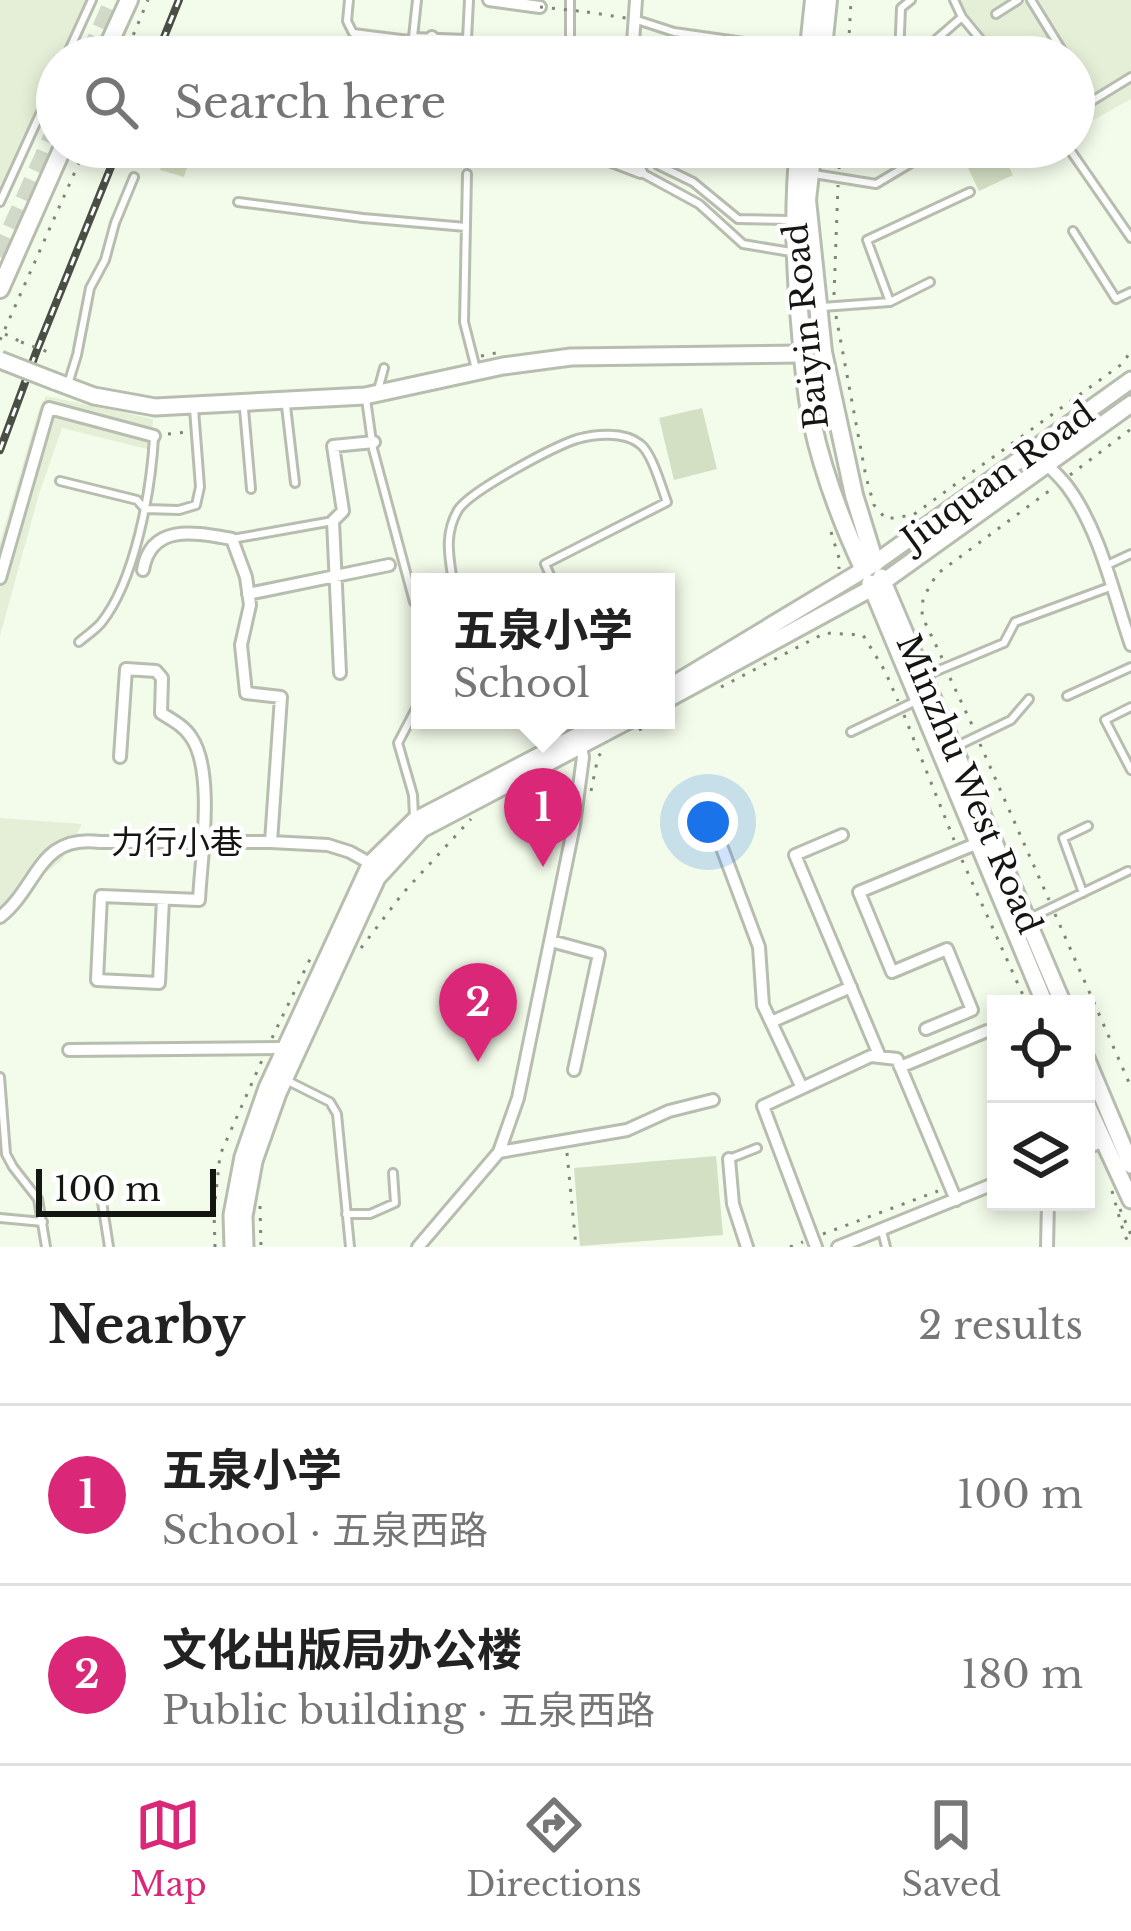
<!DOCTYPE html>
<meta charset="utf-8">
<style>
:root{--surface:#fff;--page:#f6f6f6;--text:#222;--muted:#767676;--line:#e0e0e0;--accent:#db2777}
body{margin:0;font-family:"Libre Baskerville","Noto Sans SC",serif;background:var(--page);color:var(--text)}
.controls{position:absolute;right:36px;bottom:36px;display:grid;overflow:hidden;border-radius:0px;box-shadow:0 6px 18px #0003}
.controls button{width:108px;height:108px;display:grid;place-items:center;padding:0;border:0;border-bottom:3px solid var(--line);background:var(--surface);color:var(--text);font:60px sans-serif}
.scale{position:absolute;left:36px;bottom:30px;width:180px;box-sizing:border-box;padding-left:12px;border:6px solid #141711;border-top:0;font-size:33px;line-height:42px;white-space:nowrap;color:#141711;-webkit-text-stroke:9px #fff;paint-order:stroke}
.you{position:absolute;left:708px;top:822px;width:42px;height:42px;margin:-30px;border:9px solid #fff;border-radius:50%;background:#1a73e8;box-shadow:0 0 0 18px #1a73e833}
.badge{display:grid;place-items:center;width:78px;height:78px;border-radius:50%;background:var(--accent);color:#fff;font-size:39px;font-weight:700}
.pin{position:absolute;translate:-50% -99px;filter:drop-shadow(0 3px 6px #0008)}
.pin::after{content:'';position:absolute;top:63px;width:42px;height:36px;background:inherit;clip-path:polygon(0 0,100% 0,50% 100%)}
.popup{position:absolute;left:411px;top:573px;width:264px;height:156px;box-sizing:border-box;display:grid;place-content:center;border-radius:0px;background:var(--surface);filter:drop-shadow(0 3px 9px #0005);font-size:39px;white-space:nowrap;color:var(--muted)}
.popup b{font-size:45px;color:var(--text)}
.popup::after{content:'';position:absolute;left:50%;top:100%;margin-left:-24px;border:24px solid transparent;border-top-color:var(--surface)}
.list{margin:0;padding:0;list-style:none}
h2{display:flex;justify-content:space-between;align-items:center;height:156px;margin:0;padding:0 48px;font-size:51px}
h2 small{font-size:39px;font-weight:400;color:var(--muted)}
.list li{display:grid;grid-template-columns:78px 1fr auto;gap:36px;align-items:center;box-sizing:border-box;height:180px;padding:0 48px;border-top:3px solid var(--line)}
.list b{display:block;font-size:45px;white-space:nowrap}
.list p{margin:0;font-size:39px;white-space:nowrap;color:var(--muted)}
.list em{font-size:39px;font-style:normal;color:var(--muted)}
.icon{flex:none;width:66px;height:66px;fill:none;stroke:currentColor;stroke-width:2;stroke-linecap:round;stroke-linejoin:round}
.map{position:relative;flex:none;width:1131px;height:1247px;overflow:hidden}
.search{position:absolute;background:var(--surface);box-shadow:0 6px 18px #0003;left:36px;right:36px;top:36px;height:132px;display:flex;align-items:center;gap:30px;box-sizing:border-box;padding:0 42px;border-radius:66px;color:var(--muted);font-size:45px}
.sheet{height:516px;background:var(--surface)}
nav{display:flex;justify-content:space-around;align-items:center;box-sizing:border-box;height:168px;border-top:3px solid var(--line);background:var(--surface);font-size:33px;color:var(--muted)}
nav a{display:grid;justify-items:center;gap:6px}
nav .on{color:var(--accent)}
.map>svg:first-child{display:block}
.built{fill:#e5efd7}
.green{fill:#d4e0c4}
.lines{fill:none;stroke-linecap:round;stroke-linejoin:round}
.highway-tunnel{stroke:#d2d9c9;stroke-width:21;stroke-dasharray:21 10;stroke-linecap:butt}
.lane-casing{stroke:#b7beaf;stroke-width:12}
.street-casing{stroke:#b7beaf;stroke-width:16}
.secondary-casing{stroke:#b7beaf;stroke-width:21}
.primary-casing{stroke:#b7beaf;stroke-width:22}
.path{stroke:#80857a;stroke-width:3;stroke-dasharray:3 9;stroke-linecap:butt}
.lane{stroke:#fff;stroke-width:6}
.street{stroke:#fff;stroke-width:10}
.secondary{stroke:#fff;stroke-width:15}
.primary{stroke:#fff;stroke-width:16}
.rail-casing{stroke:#4a4f46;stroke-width:8}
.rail{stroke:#fff;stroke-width:3;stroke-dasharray:9;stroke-linecap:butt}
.secondary-bridge-casing{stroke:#b7beaf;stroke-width:21;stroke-linecap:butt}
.path-bridge{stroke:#80857a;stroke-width:3;stroke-dasharray:3 9;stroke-linecap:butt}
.secondary-bridge{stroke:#fff;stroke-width:15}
.labels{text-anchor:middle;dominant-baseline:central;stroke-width:9;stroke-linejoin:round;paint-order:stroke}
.street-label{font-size:33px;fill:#141711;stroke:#fff}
</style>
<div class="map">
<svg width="1131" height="1247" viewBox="0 0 1131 1247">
<rect width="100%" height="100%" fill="#f3fbea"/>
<!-- built -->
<path class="built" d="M0 0H96L68 57H57V80L0 196Z
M955 0H1131V99L1074 131V57H997Z
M46 396 153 419 151 450 62 428 39 494 0 636V543L39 409Z
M0 818 82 824 62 860 44 874 25 899 0 921Z"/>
<!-- green -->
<path class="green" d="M167 147H193L184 177 160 170Z
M958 147H1000L1013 175 979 191Z
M702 408 717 469 674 480 659 418Z
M716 1156 723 1235 580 1246 574 1168Z"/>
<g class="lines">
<!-- highway-tunnel -->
<path class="highway-tunnel" d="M90 57 115 0
M0 257 57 130"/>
<!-- lane casing -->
<g class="lane-casing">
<path id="lane" d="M349 0 347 21 353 33 409 40 413 37
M417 0 413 37 467 39 469 0
M954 0 962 17 995 57
M1031 0 1066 57
M996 14 1018 0
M634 19 674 32 751 43 750 54 782 57
M66 57 92 0
M570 57V0
M672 57V53
M899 57 901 8 911 0
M916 57 962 17
M1074 71 1092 101 1131 77
M661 147 658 165 693 182 738 219 790 220
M1068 147 1131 238
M642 173 699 204 743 244 791 252
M467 174 464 322 476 369
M814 174 876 184 936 148
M0 202 57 77
M238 202 363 218 466 227
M1073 231 1116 299 1131 292
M890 302 867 240 970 192
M822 307 890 302 930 282
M68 384 77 355 90 288 105 260 115 223 134 177
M378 390 384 368
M366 399 373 449 414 602 420 606
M286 406 295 483
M244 409 251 489
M60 481 137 500 145 509 179 510 196 505 200 487 194 409
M232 539 333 521
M1107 565 1131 554
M453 582C449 556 444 534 458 510 470 491 553 447 577 439 595 434 624 431 640 444 652 453 661 486 667 502L545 564 553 582
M79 642C86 636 95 630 101 623 135 581 151 491 154 437
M927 675 1004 643 1015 622 1110 587
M1067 696 1131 667
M1131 707 1105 720 1131 770
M851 732 916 701
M955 747 1011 720 1029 699
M414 817 413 795 398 743 420 701
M1083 893 1063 838 1088 826
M1030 918 1128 871
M0 1077 6 1154 13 1167 38 1199 46 1247
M288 1081 330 1102 337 1114 350 1247
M729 1159 757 1148
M102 1202 109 1247
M346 1214H370L395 1203 393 1173
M0 1218 43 1222
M882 1231 886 1247"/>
</g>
<!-- street casing -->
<g class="street-casing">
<path id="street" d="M489 0 540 7
M431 57 432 37
M632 57 636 0
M575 147 641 172
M628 147 639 169
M1034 451C1044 463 1057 473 1067 486 1100 530 1113 593 1131 645
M143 570C151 522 197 533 232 539L246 577 250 605 241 645 246 693 281 697 271 842
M0 578 49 408 154 436
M248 594 389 565
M340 673 333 521 343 511 333 446 374 442
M120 757 126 669 156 671 162 678 161 713C172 720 184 726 191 737 215 771 201 858 199 900L101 896 97 980 159 983 163 899
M842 835 795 855 880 1057
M722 848 759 947 763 1005 802 1088
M0 917C39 886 38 834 100 842H271L328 845 350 852 375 866
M551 941 599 954 574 1070
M771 1022 851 987
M926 1029 972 1010 947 949 892 972 859 892 978 843
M69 1050 284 1048
M900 1067 987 1031
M1086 1148 1102 1142
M499 1152 627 1130 669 1111 713 1100
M729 1159 733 1204 747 1247
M418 1247 499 1152 518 1098 574 825 583 757 580 743
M816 1247 763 1106 871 1056 897 1059 956 1200
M838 1247 996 1183
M1047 1247 1048 1202"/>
</g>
<!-- secondary casing -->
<g class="secondary-casing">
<path id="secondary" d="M54 381 94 396 155 407 365 396 503 366 571 357 803 354
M881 577 1063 1004
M870 583 1045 1004
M666 689 875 563 1131 380
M666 700 883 582 1131 404
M1086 1058 1131 1165
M1086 1103 1131 1200
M233 1247 232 1215 243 1157 267 1088 371 863 414 821 608 720
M245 1247 244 1216 254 1161 278 1093 377 878 422 829 629 720"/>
</g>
<!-- primary casing -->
<g class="primary-casing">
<path id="primary" d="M103 57 129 0
M808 57 814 0
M822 57 828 0
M799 147C793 207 795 261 800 322 803 355 805 389 812 422 823 473 842 523 864 570
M813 147 807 200 823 352 854 495 875 563
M0 289 63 147"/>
</g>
<!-- path -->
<path class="path" d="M587 12 626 18
M124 57 148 0
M848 57 851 0
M839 169 841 147
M834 295 838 185
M836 316 866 477 874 505 886 519 913 515 1122 364 1131 351
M5 334 21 342
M0 340 86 147
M481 356 501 352
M168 434 188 432
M1070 475 1131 429
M831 532 839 558V569
M942 658 922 616 923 598 937 574 1053 488
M950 678 974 729
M721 687 825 633 863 635 885 671 898 701
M904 715 954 840
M639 730 657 720
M980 744 1049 900
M535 786C550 789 558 803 564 816
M591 791 598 757 604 749
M962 860 1027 1004
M1055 914 1131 1087
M361 948 403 893 471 819
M272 1038 312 955
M567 1153 576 1247
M1112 1191 1124 1234 1131 1247
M260 1206 261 1247
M1120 1209 1131 1235
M823 1234 938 1191
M215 1247 214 1212 220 1155 263 1058
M790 1247 803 1242"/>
<!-- lane -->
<use href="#lane" class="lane"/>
<!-- street -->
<use href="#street" class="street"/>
<!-- secondary -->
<use href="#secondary" class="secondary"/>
<!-- primary -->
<use href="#primary" class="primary"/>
<!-- rail casing -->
<g class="rail-casing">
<path id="rail" d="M156 57 179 0
M0 450 37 350 119 147"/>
</g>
<!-- rail -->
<use href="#rail" class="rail"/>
<!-- secondary-bridge casing -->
<g class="secondary-bridge-casing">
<path id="secondary-bridge" d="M0 360 54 381"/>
</g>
<!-- path-bridge -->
<path class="path-bridge" d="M540 7 587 12
M21 342 51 353"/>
<!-- secondary-bridge -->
<use href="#secondary-bridge" class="secondary-bridge"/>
</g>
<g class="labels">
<!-- street labels -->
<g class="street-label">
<text transform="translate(806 326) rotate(-96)">Baiyin Road</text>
<text transform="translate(998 476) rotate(-36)">Jiuquan Road</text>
<text transform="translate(969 784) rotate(67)">Minzhu West Road</text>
<text x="177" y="842">力行小巷</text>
</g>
</g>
</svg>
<div class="controls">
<button><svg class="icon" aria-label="locate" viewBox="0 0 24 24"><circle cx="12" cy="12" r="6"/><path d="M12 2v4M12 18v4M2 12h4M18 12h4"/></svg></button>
<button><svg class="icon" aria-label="layers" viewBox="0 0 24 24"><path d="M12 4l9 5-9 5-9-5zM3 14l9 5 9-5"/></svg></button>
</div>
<div class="scale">100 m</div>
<div class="you"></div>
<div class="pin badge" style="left:543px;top:867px">1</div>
<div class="popup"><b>五泉小学</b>School</div>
<div class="pin badge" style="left:478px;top:1062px">2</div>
<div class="search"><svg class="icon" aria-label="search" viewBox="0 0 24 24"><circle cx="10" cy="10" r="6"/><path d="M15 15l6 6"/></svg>Search here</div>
</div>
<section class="sheet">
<h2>Nearby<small>2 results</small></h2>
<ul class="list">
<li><span class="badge">1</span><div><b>五泉小学</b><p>School · 五泉西路</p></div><em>100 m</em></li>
<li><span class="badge">2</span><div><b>文化出版局办公楼</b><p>Public building · 五泉西路</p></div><em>180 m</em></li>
</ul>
</section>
<nav>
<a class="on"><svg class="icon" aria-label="map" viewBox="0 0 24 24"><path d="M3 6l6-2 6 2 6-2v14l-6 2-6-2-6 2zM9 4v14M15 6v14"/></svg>Map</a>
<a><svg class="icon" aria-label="directions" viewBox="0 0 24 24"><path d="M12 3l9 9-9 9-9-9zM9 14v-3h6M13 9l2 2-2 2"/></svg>Directions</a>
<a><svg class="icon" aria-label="saved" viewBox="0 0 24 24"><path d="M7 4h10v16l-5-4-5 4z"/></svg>Saved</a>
</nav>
